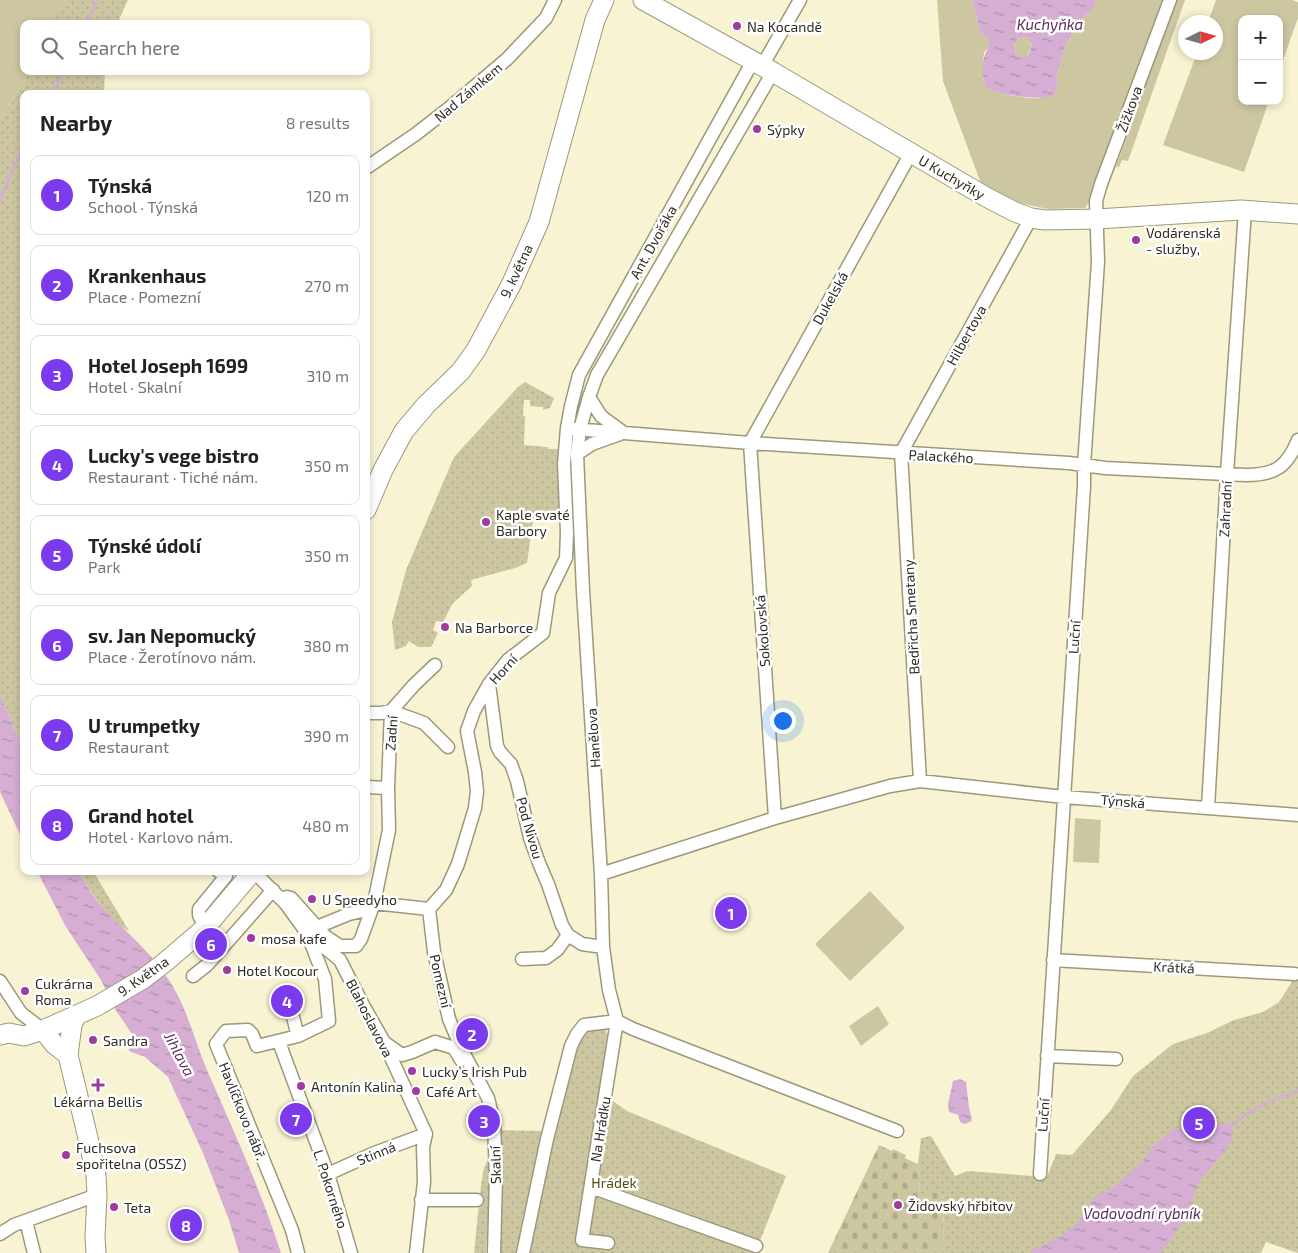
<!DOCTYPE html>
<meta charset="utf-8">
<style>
:root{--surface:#fff;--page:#f6f6f6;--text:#222;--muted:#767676;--line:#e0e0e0;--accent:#7c3aed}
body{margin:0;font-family:"Exo 2",sans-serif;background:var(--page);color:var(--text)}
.controls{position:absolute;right:15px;top:15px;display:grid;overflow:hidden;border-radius:10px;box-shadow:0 2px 8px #0003}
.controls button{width:45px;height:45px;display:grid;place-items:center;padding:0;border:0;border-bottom:1px solid var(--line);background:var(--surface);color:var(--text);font:25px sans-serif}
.compass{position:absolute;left:1178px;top:15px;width:45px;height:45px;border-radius:50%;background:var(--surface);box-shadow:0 2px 8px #0003;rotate:85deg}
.you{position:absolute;left:782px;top:720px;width:18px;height:18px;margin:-12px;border:4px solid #fff;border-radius:50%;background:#1a73e8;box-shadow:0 0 0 8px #1a73e833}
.badge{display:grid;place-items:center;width:32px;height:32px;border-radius:50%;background:var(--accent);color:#fff;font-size:16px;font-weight:700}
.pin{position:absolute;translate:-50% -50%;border:2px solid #fff;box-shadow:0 1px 5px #0006}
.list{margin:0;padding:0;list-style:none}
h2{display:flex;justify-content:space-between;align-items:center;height:65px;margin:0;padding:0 20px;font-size:21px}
h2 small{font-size:16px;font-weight:400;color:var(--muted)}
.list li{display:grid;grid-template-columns:32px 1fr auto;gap:15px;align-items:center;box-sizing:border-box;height:80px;margin:0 10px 10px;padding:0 10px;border:1px solid var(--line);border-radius:10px}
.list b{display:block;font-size:19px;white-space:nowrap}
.list p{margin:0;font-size:16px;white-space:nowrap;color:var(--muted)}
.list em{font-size:16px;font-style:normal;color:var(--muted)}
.icon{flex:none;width:28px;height:28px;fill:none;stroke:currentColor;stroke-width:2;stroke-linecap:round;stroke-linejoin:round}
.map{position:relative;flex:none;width:1298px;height:1253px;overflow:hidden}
.search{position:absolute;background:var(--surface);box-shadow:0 2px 8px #0003;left:20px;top:20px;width:350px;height:55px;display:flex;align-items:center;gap:12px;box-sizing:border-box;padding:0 18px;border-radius:10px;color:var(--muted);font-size:19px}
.panel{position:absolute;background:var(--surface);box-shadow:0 2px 8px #0003;left:20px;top:90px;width:350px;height:785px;border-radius:10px}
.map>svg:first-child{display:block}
.green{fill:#cdc7a1}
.cemetery{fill:url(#cemetery-stones)}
.park{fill:url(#park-dots)}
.water{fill:url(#water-ripples);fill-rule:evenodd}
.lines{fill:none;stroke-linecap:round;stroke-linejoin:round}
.stream{stroke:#d6aed4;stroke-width:3}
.street-casing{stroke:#9d987a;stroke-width:15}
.secondary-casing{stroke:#9d987a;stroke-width:21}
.street{stroke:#fff;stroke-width:12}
.secondary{stroke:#fff;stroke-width:19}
.poi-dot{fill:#9f3a9f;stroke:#fff;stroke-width:2}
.labels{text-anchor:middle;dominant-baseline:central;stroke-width:5;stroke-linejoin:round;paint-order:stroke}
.poi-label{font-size:14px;fill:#2f2d21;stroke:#fff;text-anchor:start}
.street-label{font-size:14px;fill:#2f2d21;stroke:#fff}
.park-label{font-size:14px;fill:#564c0c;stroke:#fff}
.water-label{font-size:15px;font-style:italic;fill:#5e2d5e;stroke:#fff}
</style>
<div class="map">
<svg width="1298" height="1253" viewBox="0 0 1298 1253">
<defs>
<pattern id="cemetery-stones" width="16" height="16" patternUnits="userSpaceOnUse" patternTransform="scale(1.25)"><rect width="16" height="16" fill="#cdc7a1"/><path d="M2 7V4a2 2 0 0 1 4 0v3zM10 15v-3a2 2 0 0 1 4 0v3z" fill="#b0ab8a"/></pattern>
<pattern id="park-dots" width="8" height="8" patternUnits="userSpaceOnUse" patternTransform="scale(1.25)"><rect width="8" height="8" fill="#cdc7a1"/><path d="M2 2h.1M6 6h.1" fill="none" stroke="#b0ab8a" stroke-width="1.8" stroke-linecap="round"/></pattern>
<pattern id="water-ripples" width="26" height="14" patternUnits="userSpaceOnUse" patternTransform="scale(1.25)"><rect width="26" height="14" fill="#d6aed4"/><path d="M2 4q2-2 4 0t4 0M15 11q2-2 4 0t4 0" fill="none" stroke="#ae8eac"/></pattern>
</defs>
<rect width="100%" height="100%" fill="#f8f3d3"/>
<!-- green -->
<path class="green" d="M0 0H68L50 20 48 24H24V71H29L26 78 0 120Z
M937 0H972L981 34 987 37 989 48 984 52C983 64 981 78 987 89 998 93 1028 100 1039 98 1045 97 1052 92 1058 89L1057 75 1064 50 1077 23 1093 7 1096 0H1163L1090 201 1085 208 1048 209 1009 201 983 189 943 81Z
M1176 0H1185L1128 161 1122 160 1119 167H1116Z
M1216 0H1292L1298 2V18L1279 71V19H1242V101H1269L1244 172 1163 145 1197 53 1216 52V22H1208Z
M1027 37 1030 38 1029 43 1032 45 1027 57H1018L1016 55 1014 43 1016 39Z
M1075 818 1101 820 1099 863 1073 862Z
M870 891 905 928 850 981 815 944Z
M878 1006 889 1024 861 1046 849 1026Z"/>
<!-- cemetery -->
<path class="cemetery" d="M879 1145 892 1151 893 1149 906 1155 905 1158 918 1164 920 1193 939 1192 944 1198 943 1253H828Z"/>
<!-- park -->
<path class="park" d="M68 0H128L117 24H48L49 20Z
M29 71H105L104 94H24V752L0 695V120L26 78Z
M525 382 554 398 550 408 543 410V407L530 406V400H524L523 416H525L524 445 547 447 548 449H558L559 518 533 520 527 563 515 568 471 580 472 586 453 603 443 622 436 621 433 630 438 633 431 647H418L409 641 406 646 395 650 392 622 406 570 451 464 454 457 518 387Z
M79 871H93L129 931C109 921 89 890 79 871Z
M1298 971V1253L1266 1242 1261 1253H943L944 1198 939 1192 920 1194 918 1164 921 1138 931 1136 955 1176 968 1171 1047 1177 1056 1154 1072 1155 1111 1110 1133 1076 1173 1044 1207 1033 1234 1020 1263 1012 1279 1002 1295 977Z
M605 1028 607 1035 599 1095 613 1101 627 1111 786 1176 755 1253H527L542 1183 574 1051 586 1031Z
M500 1130 543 1131 534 1187 520 1253H497Z
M489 1157 491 1166 486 1253H474L481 1185 484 1168Z"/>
<!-- water -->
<path class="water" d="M972 0H1096L1094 7 1077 23 1064 50 1057 75 1058 89 1051 97C1030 99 1007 96 987 89 981 79 981 56 989 48L987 37 981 34ZM1027 37 1030 38 1029 42 1032 45 1029 54 1027 57H1018L1016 55 1014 43 1017 39Z
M0 695 24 752V843L0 792Z
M37 871H79C86 885 94 898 104 909 126 932 151 952 168 979 187 1006 194 1040 207 1070 233 1130 261 1190 281 1253H239L229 1220 203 1153 168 1077 145 1057 129 1051 130 1038 132 1034 115 1009 101 980 66 927Z
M960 1079 966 1082 969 1107 972 1121 965 1124 960 1122 958 1115 949 1112 948 1104 953 1081Z
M1230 1122 1232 1127 1231 1143 1197 1185 1186 1218 1161 1253H1032L1031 1251 1060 1237 1076 1224 1096 1196 1108 1191 1141 1163 1152 1147 1175 1128 1204 1130Z"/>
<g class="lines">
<!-- stream -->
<path class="stream" d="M86 24 97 0
M52 94 64 71
M0 201C7 183 12 165 24 150
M1229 1129 1243 1116 1273 1100 1298 1091"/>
<!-- street casing -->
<g class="street-casing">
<path id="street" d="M762 66 800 0
M366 168 416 134 448 109 507 59 546 18 555 0
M589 397 601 416 624 433
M574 429 750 443 1069 463 1105 468 1246 475C1275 475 1287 467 1298 440
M901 453 920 781
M901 453 1031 218
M577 454 592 444 620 434
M489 684 497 746 500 752 511 764 517 781 530 838 539 863 548 884 562 925 568 935 582 944 603 947
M366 713H381L391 711 424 723 448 747
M366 787 388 788
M1208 808 1227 474 1245 210
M775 818 750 443 911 153
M253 871 286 904 307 933 340 960 363 1005 384 1042 426 1134 423 1147 424 1182 416 1253
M601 874 775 818 890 786 920 781 1064 797 1298 815
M287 897 291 898 325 936 340 946H356L361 939 374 903 389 830 388 788 391 711 414 685 435 665
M374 903 429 909
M429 909 446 890 458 864 475 808 477 791 475 772 467 731 474 711 489 684 508 660 543 633 549 593 566 558 567 533 564 464 567 428 571 406 579 375 753 61
M429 909 434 952 449 1019 463 1052 488 1098 494 1123 496 1177 494 1253
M317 927 349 914 371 909
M205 928 199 915V909L226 876 218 871
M522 959 546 958 557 950 568 935
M1053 960 1295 974
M193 976 207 965 273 890
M0 981 21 1013 43 1030
M290 1006 298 1036
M617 1021 633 1029 897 1131
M279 1042 328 1174 351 1253
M385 1043 402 1055 412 1052 435 1042 454 1048 461 1060
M1047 1056 1116 1059
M328 1174 372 1154 426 1134
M1040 1174 1084 486V465L1098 262 1096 201 1101 184 1170 0
M591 1187 756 1246
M421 1200H477
M26 1221 34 1253
M0 1234 14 1225 97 1195
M608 1243 582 1240 617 1021 609 990 603 947 601 874 583 591 577 454 580 429 589 397 597 375 773 72
M298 1253 292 1230 216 1044 226 1031 248 1030 252 1034 257 1046 298 1036 329 1021 325 979 307 933
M523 1253 547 1139 571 1046 577 1034 584 1025 617 1021"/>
</g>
<!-- secondary casing -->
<g class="secondary-casing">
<path id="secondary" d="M643 0 773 72 986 197 1015 212 1031 218 1045 220 1097 219 1241 210 1298 214
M366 510 383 470 404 431 426 405 461 371 476 350 511 285 539 222 595 20 604 0
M43 1030 54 1044 68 1055 88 1138 96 1175 97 1195 95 1237 96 1253
M0 1035 9 1033 24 1036 43 1030 97 1006 143 979 164 963 205 928 253 871
M68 1055 72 1025 76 1016"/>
</g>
<!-- street -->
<use href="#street" class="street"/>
<!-- secondary -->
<use href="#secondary" class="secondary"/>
</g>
<!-- markers -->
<g class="poi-dot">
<circle cx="737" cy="26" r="5"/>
<circle cx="757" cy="129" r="5"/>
<circle cx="1136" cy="240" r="5"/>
<circle cx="486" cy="522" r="5"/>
<circle cx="445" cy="627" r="5"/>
<circle cx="312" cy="899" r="5"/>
<circle cx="251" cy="938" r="5"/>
<circle cx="227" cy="970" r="5"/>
<circle cx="25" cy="991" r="5"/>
<circle cx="93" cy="1040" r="5"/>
<circle cx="412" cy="1071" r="5"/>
<path d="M95.5 1077.5h5v5h5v5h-5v5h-5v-5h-5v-5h5z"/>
<circle cx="301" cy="1086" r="5"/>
<circle cx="416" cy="1091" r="5"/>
<circle cx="66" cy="1155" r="5"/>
<circle cx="898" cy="1205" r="5"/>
<circle cx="114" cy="1207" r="5"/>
</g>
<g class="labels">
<!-- poi labels -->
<g class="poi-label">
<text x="747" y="26">Na Kocandě</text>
<text x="767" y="129">Sýpky</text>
<text x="1146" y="232">Vodárenská<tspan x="1146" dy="16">- služby,</tspan></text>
<text x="496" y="514">Kaple svaté<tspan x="496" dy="16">Barbory</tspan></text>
<text x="455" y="627">Na Barborce</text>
<text x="322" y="899">U Speedyho</text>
<text x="261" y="938">mosa kafe</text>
<text x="237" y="970">Hotel Kocour</text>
<text x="35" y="983">Cukrárna<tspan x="35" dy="16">Roma</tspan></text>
<text x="103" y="1040">Sandra</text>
<text x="422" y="1071">Lucky’s Irish Pub</text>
<text x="311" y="1086">Antonín Kalina</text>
<text x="426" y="1091">Café Art</text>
<text x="98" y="1101" text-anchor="middle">Lékárna Bellis</text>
<text x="76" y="1147">Fuchsova<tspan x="76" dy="16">spořitelna (OSSZ)</tspan></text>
<text x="908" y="1205">Židovský hřbitov</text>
<text x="124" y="1207">Teta</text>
</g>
<!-- street labels -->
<g class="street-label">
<text transform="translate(468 92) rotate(-40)">Nad Zámkem</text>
<text transform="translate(1129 109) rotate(-70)">Žižkova</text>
<text transform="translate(952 177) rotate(30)">U Kuchyňky</text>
<text transform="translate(653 242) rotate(-61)">Ant. Dvořáka</text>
<text transform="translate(516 271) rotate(-65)">9. května</text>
<text transform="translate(830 298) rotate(-61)">Dukelská</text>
<text transform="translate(966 335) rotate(-61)">Hilbertova</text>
<text transform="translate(941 456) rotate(3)">Palackého</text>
<text transform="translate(1225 509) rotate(-87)">Zahradní</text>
<text transform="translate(911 617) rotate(-93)">Bedřicha Smetany</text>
<text transform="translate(762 631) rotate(-94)">Sokolovská</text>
<text transform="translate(1074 637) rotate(-86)">Luční</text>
<text transform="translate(503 669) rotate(-48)">Horní</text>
<text transform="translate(391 733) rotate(-86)">Zadní</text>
<text transform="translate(593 738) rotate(-94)">Hanělova</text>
<text transform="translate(1123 801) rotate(5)">Týnská</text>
<text transform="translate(530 828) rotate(74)">Pod Nivou</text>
<text transform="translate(1174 967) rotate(3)">Krátká</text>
<text transform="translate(143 976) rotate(-35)">9. Května</text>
<text transform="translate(441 981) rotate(77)">Pomezní</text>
<text transform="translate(370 1018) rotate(63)">Blahoslavova</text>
<text transform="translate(243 1111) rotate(68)">Havlíčkovo nábř.</text>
<text transform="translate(1043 1115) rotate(-86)">Luční</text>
<text transform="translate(600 1129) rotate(-81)">Na Hrádku</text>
<text transform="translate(376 1153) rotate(-22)">Stinná</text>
<text transform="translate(495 1165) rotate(-91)">Skalní</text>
<text transform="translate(331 1189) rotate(72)">L. Pokorného</text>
</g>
<!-- park labels -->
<g class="park-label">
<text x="614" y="1182">Hrádek</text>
</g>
<!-- water labels -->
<g class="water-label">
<text x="1050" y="24">Kuchyňka</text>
<text transform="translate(180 1054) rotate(62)">Jihlava</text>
<text x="1142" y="1213">Vodovodní rybník</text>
</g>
</g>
</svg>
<div class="controls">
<button>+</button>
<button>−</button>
</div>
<svg class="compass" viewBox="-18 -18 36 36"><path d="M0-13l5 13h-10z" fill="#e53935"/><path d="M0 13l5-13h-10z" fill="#767676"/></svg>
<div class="you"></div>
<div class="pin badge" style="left:731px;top:913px">1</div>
<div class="pin badge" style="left:472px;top:1034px">2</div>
<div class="pin badge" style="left:484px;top:1121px">3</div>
<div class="pin badge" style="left:287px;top:1001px">4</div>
<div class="pin badge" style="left:1199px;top:1123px">5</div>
<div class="pin badge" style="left:211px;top:944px">6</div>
<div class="pin badge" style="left:296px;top:1119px">7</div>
<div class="pin badge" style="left:186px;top:1225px">8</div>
<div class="search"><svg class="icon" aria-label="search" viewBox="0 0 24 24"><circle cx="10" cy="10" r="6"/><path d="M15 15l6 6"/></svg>Search here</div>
<section class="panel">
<h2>Nearby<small>8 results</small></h2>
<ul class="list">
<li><span class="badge">1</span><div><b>Týnská</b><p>School · Týnská</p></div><em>120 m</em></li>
<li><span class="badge">2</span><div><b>Krankenhaus</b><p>Place · Pomezní</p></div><em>270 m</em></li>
<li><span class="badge">3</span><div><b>Hotel Joseph 1699</b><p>Hotel · Skalní</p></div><em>310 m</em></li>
<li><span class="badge">4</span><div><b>Lucky's vege bistro</b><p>Restaurant · Tiché nám.</p></div><em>350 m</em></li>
<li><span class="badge">5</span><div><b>Týnské údolí</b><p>Park</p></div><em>350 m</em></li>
<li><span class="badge">6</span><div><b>sv. Jan Nepomucký</b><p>Place · Žerotínovo nám.</p></div><em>380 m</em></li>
<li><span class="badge">7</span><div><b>U trumpetky</b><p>Restaurant</p></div><em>390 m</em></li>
<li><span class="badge">8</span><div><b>Grand hotel</b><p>Hotel · Karlovo nám.</p></div><em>480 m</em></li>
</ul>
</section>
</div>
